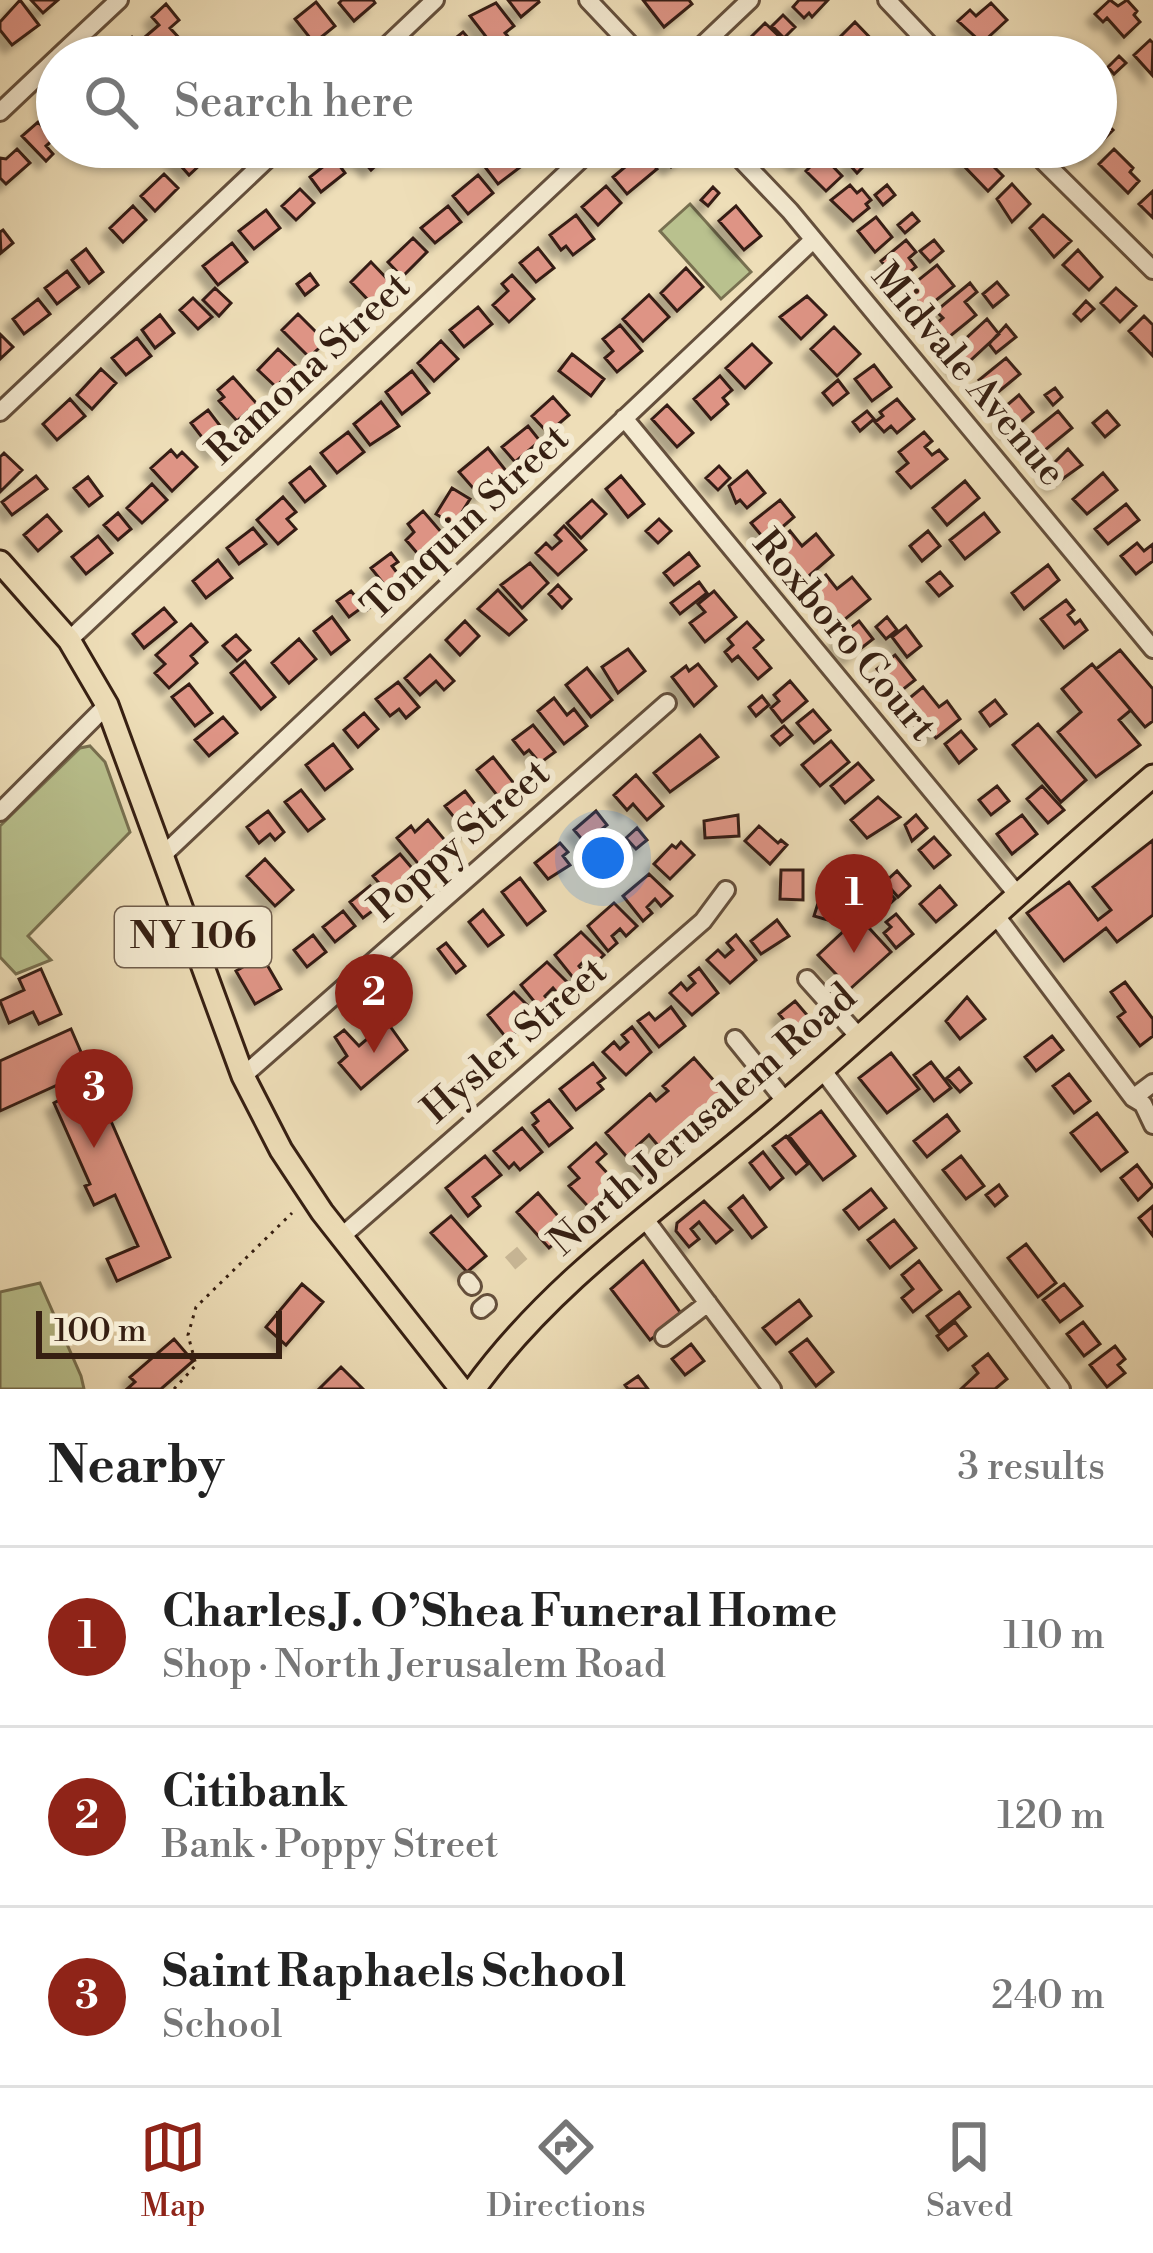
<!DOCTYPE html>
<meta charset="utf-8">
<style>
:root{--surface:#fff;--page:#f2f2f2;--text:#222;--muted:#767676;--line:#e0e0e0;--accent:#8f2418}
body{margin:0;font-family:"Libre Bodoni",serif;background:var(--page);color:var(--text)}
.scale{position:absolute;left:36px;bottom:30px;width:246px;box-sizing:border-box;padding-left:12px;border:6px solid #361f12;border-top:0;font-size:33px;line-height:42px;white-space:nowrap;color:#361f12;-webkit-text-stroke:9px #f4ead1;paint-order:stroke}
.you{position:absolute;left:603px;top:858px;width:42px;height:42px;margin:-30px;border:9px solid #fff;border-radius:50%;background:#1a73e8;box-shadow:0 0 0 18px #1a73e833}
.badge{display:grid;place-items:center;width:78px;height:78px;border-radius:50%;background:var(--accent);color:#fff;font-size:39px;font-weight:700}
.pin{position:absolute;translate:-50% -99px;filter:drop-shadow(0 3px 6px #0008)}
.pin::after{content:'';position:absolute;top:63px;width:42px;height:36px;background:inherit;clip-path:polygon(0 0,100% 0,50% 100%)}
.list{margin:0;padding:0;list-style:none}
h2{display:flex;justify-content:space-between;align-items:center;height:156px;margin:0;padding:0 48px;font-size:51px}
h2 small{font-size:39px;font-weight:400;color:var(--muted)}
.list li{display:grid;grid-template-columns:78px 1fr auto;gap:36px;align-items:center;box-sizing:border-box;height:180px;padding:0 48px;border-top:3px solid var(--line)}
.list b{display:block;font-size:45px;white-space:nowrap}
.list p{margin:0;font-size:39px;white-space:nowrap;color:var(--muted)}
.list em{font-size:39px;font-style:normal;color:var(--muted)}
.icon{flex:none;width:66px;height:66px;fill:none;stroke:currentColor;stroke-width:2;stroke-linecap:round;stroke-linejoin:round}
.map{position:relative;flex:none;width:1153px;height:1389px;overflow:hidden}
.search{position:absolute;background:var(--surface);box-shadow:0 3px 9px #0004;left:36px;right:36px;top:36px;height:132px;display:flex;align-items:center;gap:30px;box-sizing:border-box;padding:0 42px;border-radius:66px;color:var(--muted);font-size:45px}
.sheet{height:696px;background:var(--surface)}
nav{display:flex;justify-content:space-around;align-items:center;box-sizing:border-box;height:168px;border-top:3px solid var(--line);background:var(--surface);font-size:33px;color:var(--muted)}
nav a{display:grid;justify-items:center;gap:6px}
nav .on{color:var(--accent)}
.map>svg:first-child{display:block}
.green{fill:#b9c18e;stroke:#787050;stroke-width:3}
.building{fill:#de9485;stroke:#361f12;stroke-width:3;filter:url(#shadow)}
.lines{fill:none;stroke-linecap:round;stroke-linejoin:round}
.minor-tunnel{stroke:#c9b897;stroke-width:16;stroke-dasharray:16 8;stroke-linecap:butt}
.minor-casing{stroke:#644f3c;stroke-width:22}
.major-casing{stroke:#361f12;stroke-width:27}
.path{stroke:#361f12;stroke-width:3;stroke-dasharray:3 6;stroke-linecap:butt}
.minor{stroke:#f4ead1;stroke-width:16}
.major{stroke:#eedeb8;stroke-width:21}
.labels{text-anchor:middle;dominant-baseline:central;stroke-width:12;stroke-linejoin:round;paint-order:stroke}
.shield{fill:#f4ead1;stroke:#6f5c4b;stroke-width:3}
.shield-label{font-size:36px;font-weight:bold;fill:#361f12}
.street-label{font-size:39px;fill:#361f12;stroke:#f4ead1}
</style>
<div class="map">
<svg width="1153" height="1389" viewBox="0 0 1153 1389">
<defs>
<filter id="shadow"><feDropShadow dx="-8" dy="8" stdDeviation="3" flood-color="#0004"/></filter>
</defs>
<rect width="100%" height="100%" fill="#eedeb8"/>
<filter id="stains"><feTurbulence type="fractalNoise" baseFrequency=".00167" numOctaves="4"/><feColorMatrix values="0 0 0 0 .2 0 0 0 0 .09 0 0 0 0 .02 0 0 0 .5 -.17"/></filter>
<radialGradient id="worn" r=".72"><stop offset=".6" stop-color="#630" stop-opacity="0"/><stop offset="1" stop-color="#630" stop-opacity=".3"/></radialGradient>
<!-- green -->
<path class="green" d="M690 204 751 272 721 299 660 231Z
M90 746 105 762 130 832 28 936 51 960 16 974 0 957V826L80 748Z
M40 1283 81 1376 84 1389H0V1292Z"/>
<!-- building -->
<path class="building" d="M20 0 39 25 12 45 0 30V22Z
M31 0H58L43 13Z
M342 0H373L375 3 354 21 339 3Z
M508 0H538L539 2 521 17Z
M643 0H689L692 4 664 27Z
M828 0 812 17 809 13 804 18 793 7 799 0Z
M1110 0 1118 6 1127 0 1137 11 1134 15 1140 22 1124 37 1107 18 1103 22 1095 14Z
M316 2 335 26 314 43 295 19Z
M496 3 514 26 505 33 511 40 497 51 470 16Z
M991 3 1007 20 982 43 958 21 970 10 976 16Z
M166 4 179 20 170 28 181 40 162 57H132L122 46 132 37 138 43 159 25 152 17Z
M783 15 795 27 784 38 772 26Z
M855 22 880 48 871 57H855L838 39Z
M765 23 788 45 776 57H758L744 44Z
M463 32 477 48 466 57H448L442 49Z
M1150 40 1153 43 1152 75 1134 55Z
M1119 56 1126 63 1114 74 1108 67Z
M1097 115 1113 130 1089 154 1082 147H1096Z
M38 122 54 139 46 146 53 154 46 161 22 136Z
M164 147H185L201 164 189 175Z
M339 147H378L386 156 371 170 358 155 351 160Z
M511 147 527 162 498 184 485 167Z
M648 147H674L683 157 671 167Z
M794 147H810L814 152 799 164 788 152Z
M17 149 30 163 6 184 0 178V158L6 159Z
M1114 149 1133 168 1130 172 1139 181 1128 193 1099 164Z
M977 150 1003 176 988 191 962 164Z
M643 152 657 169 627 194 613 177Z
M860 153 868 162 857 173 848 163Z
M822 155 842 176 826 191 806 171Z
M334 158 345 173 321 192 310 177Z
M164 174 178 188 155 211 141 196Z
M478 175 493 193 468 214 453 196Z
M1012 184 1030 204 1012 222 997 199Z
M850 185 857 193 862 189 871 200 866 204 869 208 853 221 831 200Z
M887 185 895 195 883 205 875 195Z
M606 186 621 203 598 225 582 207Z
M713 187 719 193 708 206 701 200Z
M300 189 314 203 296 220 282 206Z
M1153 191V218L1139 204Z
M133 206 146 220 123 242 110 228Z
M448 206 461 222 435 243 421 228Z
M736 206 761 236 744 250 719 221Z
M266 210 280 228 254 249 239 231Z
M912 213 919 221 905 233 898 225Z
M576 215 594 239 573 255 566 246 561 250 550 235Z
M1043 215 1071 241 1054 257 1030 228Z
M876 217 892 237 875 252 858 231Z
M3 230 13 243 1 253 0 232Z
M413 238 427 252 402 277 388 262Z
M906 240 916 252 909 258 916 267 898 281 881 261Z
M934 240 943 251 930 262 920 251Z
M232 243 247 262 218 285 203 266Z
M538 248 554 268 536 282 520 263Z
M86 249 103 272 89 283 72 260Z
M1078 250 1102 277 1089 290 1063 265Z
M371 262 393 285 373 305 351 282Z
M937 265 954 286 925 309 906 290Z
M686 268 703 287 677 311 661 293Z
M67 271 79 287 57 304 45 288Z
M310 274 318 285 305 295 297 284Z
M512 275 534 299 509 322 493 305 508 291 502 284Z
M997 282 1008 295 993 307 983 294Z
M970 283 977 292 965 302 976 315 949 337 937 323 943 318 936 311Z
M215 288 231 303 219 316 203 300Z
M1116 288 1136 306 1120 322 1101 303Z
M649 295 669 317 643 341 623 319Z
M807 296 826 315 801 339 780 317Z
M193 298 212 317 198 329 180 310Z
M38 299 50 314 24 334 13 319Z
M1086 301 1094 309 1081 321 1074 314Z
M478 307 492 324 464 347 450 330Z
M298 314 326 342 309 357 282 330Z
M160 315 174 333 155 348 142 330Z
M1144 316 1153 325V356L1129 331Z
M987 319 999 334 959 371 947 356Z
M620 325 642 351 617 372 605 358 613 351 603 339Z
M1006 325 1016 337 996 353 989 344Z
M834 327 860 354 837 376 811 349Z
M0 334 13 347 0 359Z
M137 338 151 356 126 375 112 358Z
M441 341 458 359 434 381 418 363Z
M752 344 771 363 745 388 726 368Z
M278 349 296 366 276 387 258 370Z
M572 354 604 379 591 396 559 371Z
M1006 358 1020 374 992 397 979 380Z
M874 365 891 387 872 401 855 379Z
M101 369 116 383 92 409 77 395Z
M412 371 429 393 402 414 386 392Z
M720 376 732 390 723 398 728 404 711 419 694 399Z
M233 377 257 404 237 421 219 401 224 397 218 390Z
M838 380 848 393 833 405 823 393Z
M1055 388 1062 397 1053 405 1045 395Z
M1019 395 1033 412 1010 431 1001 419 1010 411 1006 406Z
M553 397 569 415 548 433 532 416Z
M70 399 85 416 57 440 43 424Z
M897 399 914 419 897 433 891 426 884 432 875 422 883 416 880 412Z
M381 402 399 426 370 445 354 424Z
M667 405 693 433 677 447 652 419Z
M208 410 231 440 214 453 191 423Z
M867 411 874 419 860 431 853 422Z
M1058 411 1072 428 1039 455 1025 438Z
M1107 411 1119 425 1105 437 1093 423Z
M528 426 540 441 515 462 502 447Z
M348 432 364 452 337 473 321 453Z
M924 432 932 441 925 447 932 455 939 450 947 459 911 488 897 472 908 463 899 452Z
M488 448 507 472 497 481 492 475 484 481 490 488 480 496 459 472Z
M1068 449 1082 465 1054 485 1044 473Z
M171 450 177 457 182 452 197 467 172 491 151 468Z
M4 453 22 470 0 492V457Z
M719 466 730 478 718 490 706 478Z
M310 467 325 486 305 502 290 483Z
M747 471 765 493 747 508 740 500 736 503 729 486Z
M1103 473 1117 490 1087 514 1073 499Z
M36 476 47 489 12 515 2 502Z
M621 476 644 504 628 517 606 489Z
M88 477 102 496 89 506 74 488Z
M965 481 979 498 947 525 933 508Z
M152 484 167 500 142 523 127 508Z
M452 488 470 499 454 525 436 514Z
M283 497 296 512 287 519 296 529 278 544 257 520Z
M592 500 606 514 581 538 567 523Z
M780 500 794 517 766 541 751 523Z
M1126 504 1139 520 1108 544 1095 529Z
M423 511 442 533 418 554 406 540 414 532 408 524Z
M118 513 131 529 118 540 104 525Z
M984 513 999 532 965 559 950 540Z
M47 515 61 531 38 551 24 535Z
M659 519 671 531 658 543 646 531Z
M564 526 586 550 558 575 536 553 546 543 552 549 561 541 555 535Z
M253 528 266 544 239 564 227 548Z
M790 531 802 546 816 534 833 555 803 581 774 545Z
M928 531 940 546 922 561 910 546Z
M98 536 112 553 86 574 72 557Z
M1137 543 1144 551 1153 544V561L1136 574 1121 556Z
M391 553 398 562 392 566 401 578 387 588 371 568Z
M689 553 699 566 674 585 664 573Z
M218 560 232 578 206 598 193 581Z
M530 563 548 583 522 608 501 585Z
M1048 565 1059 580 1024 609 1012 593Z
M940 572 952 586 939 596 927 582Z
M826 575 837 589 852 577 870 599 839 624 810 588Z
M699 582 707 593 680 614 671 603Z
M558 585 571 599 562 608 549 594Z
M363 590 374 604 367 610 364 606 349 617 337 601 351 591 355 596Z
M498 590 526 620 509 635 478 609Z
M714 591 736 617 705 642 690 623 705 612 698 604Z
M1066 600 1074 610 1068 615 1075 624 1080 620 1087 630 1064 648 1041 619Z
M164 608 176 622 144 648 133 634Z
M332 617 349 640 331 654 314 631Z
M887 617 897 630 886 639 876 627Z
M465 621 479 636 460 655 446 640Z
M859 621 873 639 850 657 836 639Z
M747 622 763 640 754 648 771 668 758 679 738 656 732 661 725 652 733 645 728 639Z
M191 624 207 642 191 656 197 663 169 688 155 673 165 664 156 655Z
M906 626 921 646 907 657 892 637Z
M236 635 250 650 237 661 223 646Z
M299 639 316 659 289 683 272 663Z
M628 649 645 671 618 693 602 667Z
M1120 650 1153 689V721L1145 727 1096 669Z
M430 655 454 681 444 690 436 681 420 695 405 678Z
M895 655 915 680 897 694 877 669Z
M245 661 275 697 261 709 231 673Z
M698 664 716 686 694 706 672 677 686 666 689 671Z
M1092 664 1131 710 1119 720 1140 745 1096 777 1058 732 1081 712 1062 689Z
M587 668 612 700 591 717 566 685Z
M790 681 807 701 782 722 771 708 779 701 774 695Z
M398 682 419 707 406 718 399 709 390 716 376 699Z
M189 684 212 713 195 726 172 697Z
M923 687 939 707 947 701 960 719 936 738 906 701Z
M762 696 769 705 756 716 749 707Z
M554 698 567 715 574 709 587 726 564 744 538 711Z
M995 700 1006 714 990 726 980 712Z
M813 710 830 730 814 743 797 723Z
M364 713 378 729 358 747 344 730Z
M223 717 237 733 209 756 195 740Z
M1038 724 1086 780 1061 802 1013 745Z
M533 725 555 752 540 763 529 750 524 754 513 740Z
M784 726 792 735 780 745 772 736Z
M961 731 976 749 959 763 945 744Z
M700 735 718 757 670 792 654 773Z
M831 741 849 762 820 786 802 765Z
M333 744 352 769 325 790 306 765Z
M493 757 516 786 500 799 477 770Z
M858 763 873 780 845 803 831 786Z
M636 775 663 806 647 820 633 804 627 810 614 795Z
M997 786 1009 801 991 815 979 800Z
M1042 786 1064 810 1048 823 1027 799Z
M301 790 324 819 308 831 285 802Z
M465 791 485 817 466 832 445 806Z
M878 797 900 817 867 838 851 820Z
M268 811 284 832 275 840 270 834 259 843 247 827Z
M596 811 607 825 592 837 598 845 592 851 574 830Z
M738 815 739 836 705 838 704 821Z
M916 815 927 828 912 841 905 825Z
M1022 815 1037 834 1012 854 997 834Z
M428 820 448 844 421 867 397 838 411 826 415 832Z
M759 826 778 843 781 840 787 845 770 864 745 841Z
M637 828 647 840 636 849 626 838Z
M934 837 950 855 934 868 919 850Z
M1153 840V915L1117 942 1106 928 1064 961 1027 913 1069 882 1098 920 1111 910 1093 887Z
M681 842 694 855 670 879 654 864 672 845 676 848Z
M560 843 568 852 563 856 570 865 548 879 535 863Z
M400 854 417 874 390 896 373 876Z
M265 859 293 890 275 906 247 876Z
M781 870H803V900L780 899Z
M897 871 910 886 898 897 885 882Z
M649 874 672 896 661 906 655 899 647 907 652 913 643 921 623 896Z
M520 878 545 911 527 925 502 892Z
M881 884 895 899 883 910 870 894Z
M370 886 383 903 363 918 350 902Z
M940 886 956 905 936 922 920 904Z
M614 903 637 926 626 936 620 929 612 936 617 943 608 951 588 926Z
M818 903 835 908 831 921 814 916Z
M483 910 503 935 488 946 469 922Z
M343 911 355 926 335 942 323 927Z
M896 914 913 934 896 948 884 933 891 927 886 922Z
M859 917 891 952 850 989 818 955Z
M777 920 789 936 761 954 751 941Z
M581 932 604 955 593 965 587 958 579 966 584 972 575 980 555 955Z
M313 935 326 952 307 967 294 950Z
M736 935 756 960 730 983 707 960 718 950 725 957 733 950 727 943Z
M446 943 465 966 456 973 438 949Z
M262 956 281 989 255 1004 236 971Z
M547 962 570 985 559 995 553 988 545 996 550 1002 541 1010 521 985Z
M699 968 718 993 692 1015 670 993 681 983 687 990 695 983 689 976Z
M41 969 61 1014 39 1024 33 1012 9 1023 0 1001 24 990 19 979Z
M1125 982 1153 1019V1036L1140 1046 1118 1017 1125 1012 1111 992Z
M514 992 537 1015 526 1024 520 1018 512 1025 517 1031 508 1040 488 1015Z
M967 997 985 1019 960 1039 946 1021Z
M795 1001 819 1029 803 1043 779 1014Z
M671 1007 685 1026 659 1047 638 1021 649 1013 655 1020Z
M387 1022 407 1050 361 1089 339 1063 347 1056 335 1037 344 1030 359 1046Z
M632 1027 651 1052 626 1075 603 1052 614 1042 620 1049 628 1042 622 1035Z
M71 1029 170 1257 117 1281 107 1259 138 1246 115 1195 94 1205 85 1186 90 1184 54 1103 69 1095 64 1082 0 1111V1061Z
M1052 1036 1063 1050 1036 1071 1025 1057Z
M891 1053 919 1089 887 1113 859 1078Z
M694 1058 731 1100 667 1156 649 1135 637 1146 656 1167 644 1177 606 1133 650 1094 656 1101 668 1091 663 1086Z
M931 1062 951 1088 934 1101 914 1075Z
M593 1063 605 1078 598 1083 603 1089 576 1110 560 1089Z
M959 1068 971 1083 960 1092 947 1078Z
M1069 1074 1090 1101 1074 1113 1053 1086Z
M549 1100 572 1128 549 1146 533 1125 538 1121 532 1113Z
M821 1111 855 1156 823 1180 789 1136Z
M1097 1113 1127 1152 1101 1171 1071 1133Z
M947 1115 959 1131 927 1157 914 1141Z
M522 1128 542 1152 520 1170 514 1163 509 1168 494 1151Z
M786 1136 808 1164 796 1174 773 1146Z
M596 1143 606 1154 597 1162 623 1190 596 1215 569 1186 579 1178 569 1167Z
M763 1152 783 1178 770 1189 750 1163Z
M485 1156 501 1175 473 1197 480 1206 468 1216 446 1188Z
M961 1156 984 1186 966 1199 943 1170Z
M1137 1165 1153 1186 1138 1200 1121 1178Z
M999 1185 1007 1196 995 1206 986 1195Z
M871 1189 886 1208 859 1229 844 1210Z
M538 1193 570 1230 549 1248 517 1212Z
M743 1196 766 1227 752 1238 729 1208Z
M704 1201 732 1230 716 1243 699 1222 691 1229 699 1239 689 1247 676 1231 677 1223Z
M1153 1206V1236L1139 1218Z
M451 1216 486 1256 467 1272 431 1233Z
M894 1220 916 1248 890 1268 868 1240Z
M1026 1244 1056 1283 1038 1297 1008 1258Z
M643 1261 683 1316 650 1340 611 1289Z
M919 1261 941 1290 913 1312 902 1298 913 1289 902 1275Z
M302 1284 323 1302 286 1345 266 1327Z
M1064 1284 1082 1306 1060 1322 1043 1300Z
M959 1292 970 1307 939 1332 927 1316Z
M799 1300 811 1316 776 1344 763 1328Z
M955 1322 966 1336 948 1350 937 1336Z
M1083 1322 1100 1344 1084 1356 1067 1334Z
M174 1339 193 1361 161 1389H127L135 1382 130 1377Z
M807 1339 833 1372 816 1386 790 1352Z
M691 1344 704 1361 685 1375 672 1359Z
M1115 1346 1125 1359 1118 1365 1125 1373 1107 1387 1090 1365Z
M988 1354 1007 1379 995 1389H961L978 1373 973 1366Z
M341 1367 363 1389H319Z
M638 1376 648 1389H628L625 1385Z"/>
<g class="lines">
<!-- minor-tunnel -->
<path class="minor-tunnel" d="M511 1252 522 1265"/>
<!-- minor casing -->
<g class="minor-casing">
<path id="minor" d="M588 0 642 57
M887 0 941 57
M58 57 119 0
M375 57 435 0
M690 57 750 0
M0 112 57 58
M729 147 790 211 1153 649
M1029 147 1153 270
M0 412 280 147
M624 418 1016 893
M69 640 594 147
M0 812 107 705
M164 854 813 240
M994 913 1133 1098 1143 1104 1153 1125
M807 979 860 1038
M735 1039 786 1102
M821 1068 1061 1389
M243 1076 667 703
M1133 1098 1153 1083
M645 1219 772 1389
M342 1236 703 921 726 890
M468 1281 472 1286
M481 1309 487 1304
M664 1337 708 1303"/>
</g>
<!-- major casing -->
<g class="major-casing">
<path id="major" d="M0 562 69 640 107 705 243 1076 281 1150 322 1212 461 1389
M474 1389C556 1275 678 1196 783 1104 908 996 1028 883 1153 776"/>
</g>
<!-- path -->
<path class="path" d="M174 1389 196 1365 188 1335 196 1307 292 1213"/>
<!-- minor -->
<use href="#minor" class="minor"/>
<!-- major -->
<use href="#major" class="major"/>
</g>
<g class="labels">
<!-- shield labels -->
<rect class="shield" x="115" y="907" width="156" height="60" rx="9"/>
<g class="shield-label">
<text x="193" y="937">NY 106</text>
</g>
<!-- street labels -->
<g class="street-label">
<text transform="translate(309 369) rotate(-43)">Ramona Street</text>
<text transform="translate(968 375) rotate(50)">Midvale Avenue</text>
<text transform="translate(466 523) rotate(-43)">Tonquin Street</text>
<text transform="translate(844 636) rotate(50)">Roxboro Court</text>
<text transform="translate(460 841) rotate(-41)">Poppy Street</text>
<text transform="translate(515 1041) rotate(-41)">Hysler Street</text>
<text transform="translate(703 1120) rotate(-41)">North Jerusalem Road</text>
</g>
</g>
<rect width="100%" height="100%" filter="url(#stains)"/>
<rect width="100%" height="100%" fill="url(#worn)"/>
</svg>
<div class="scale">100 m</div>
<div class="you"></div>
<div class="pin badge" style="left:854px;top:953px">1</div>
<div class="pin badge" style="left:374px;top:1053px">2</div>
<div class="pin badge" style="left:94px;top:1148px">3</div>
<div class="search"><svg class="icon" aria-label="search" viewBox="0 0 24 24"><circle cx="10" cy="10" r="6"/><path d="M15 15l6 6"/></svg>Search here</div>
</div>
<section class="sheet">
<h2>Nearby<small>3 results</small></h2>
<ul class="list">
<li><span class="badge">1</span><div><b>Charles J. O’Shea Funeral Home</b><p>Shop · North Jerusalem Road</p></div><em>110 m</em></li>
<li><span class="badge">2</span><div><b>Citibank</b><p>Bank · Poppy Street</p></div><em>120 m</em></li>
<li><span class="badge">3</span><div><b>Saint Raphaels School</b><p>School</p></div><em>240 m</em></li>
</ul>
</section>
<nav>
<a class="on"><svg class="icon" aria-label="map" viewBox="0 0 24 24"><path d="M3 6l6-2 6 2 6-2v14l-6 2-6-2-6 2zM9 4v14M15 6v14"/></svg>Map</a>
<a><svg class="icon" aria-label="directions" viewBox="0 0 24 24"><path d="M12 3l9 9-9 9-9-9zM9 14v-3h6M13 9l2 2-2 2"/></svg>Directions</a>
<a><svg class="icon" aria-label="saved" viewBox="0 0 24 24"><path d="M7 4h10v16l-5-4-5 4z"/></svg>Saved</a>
</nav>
